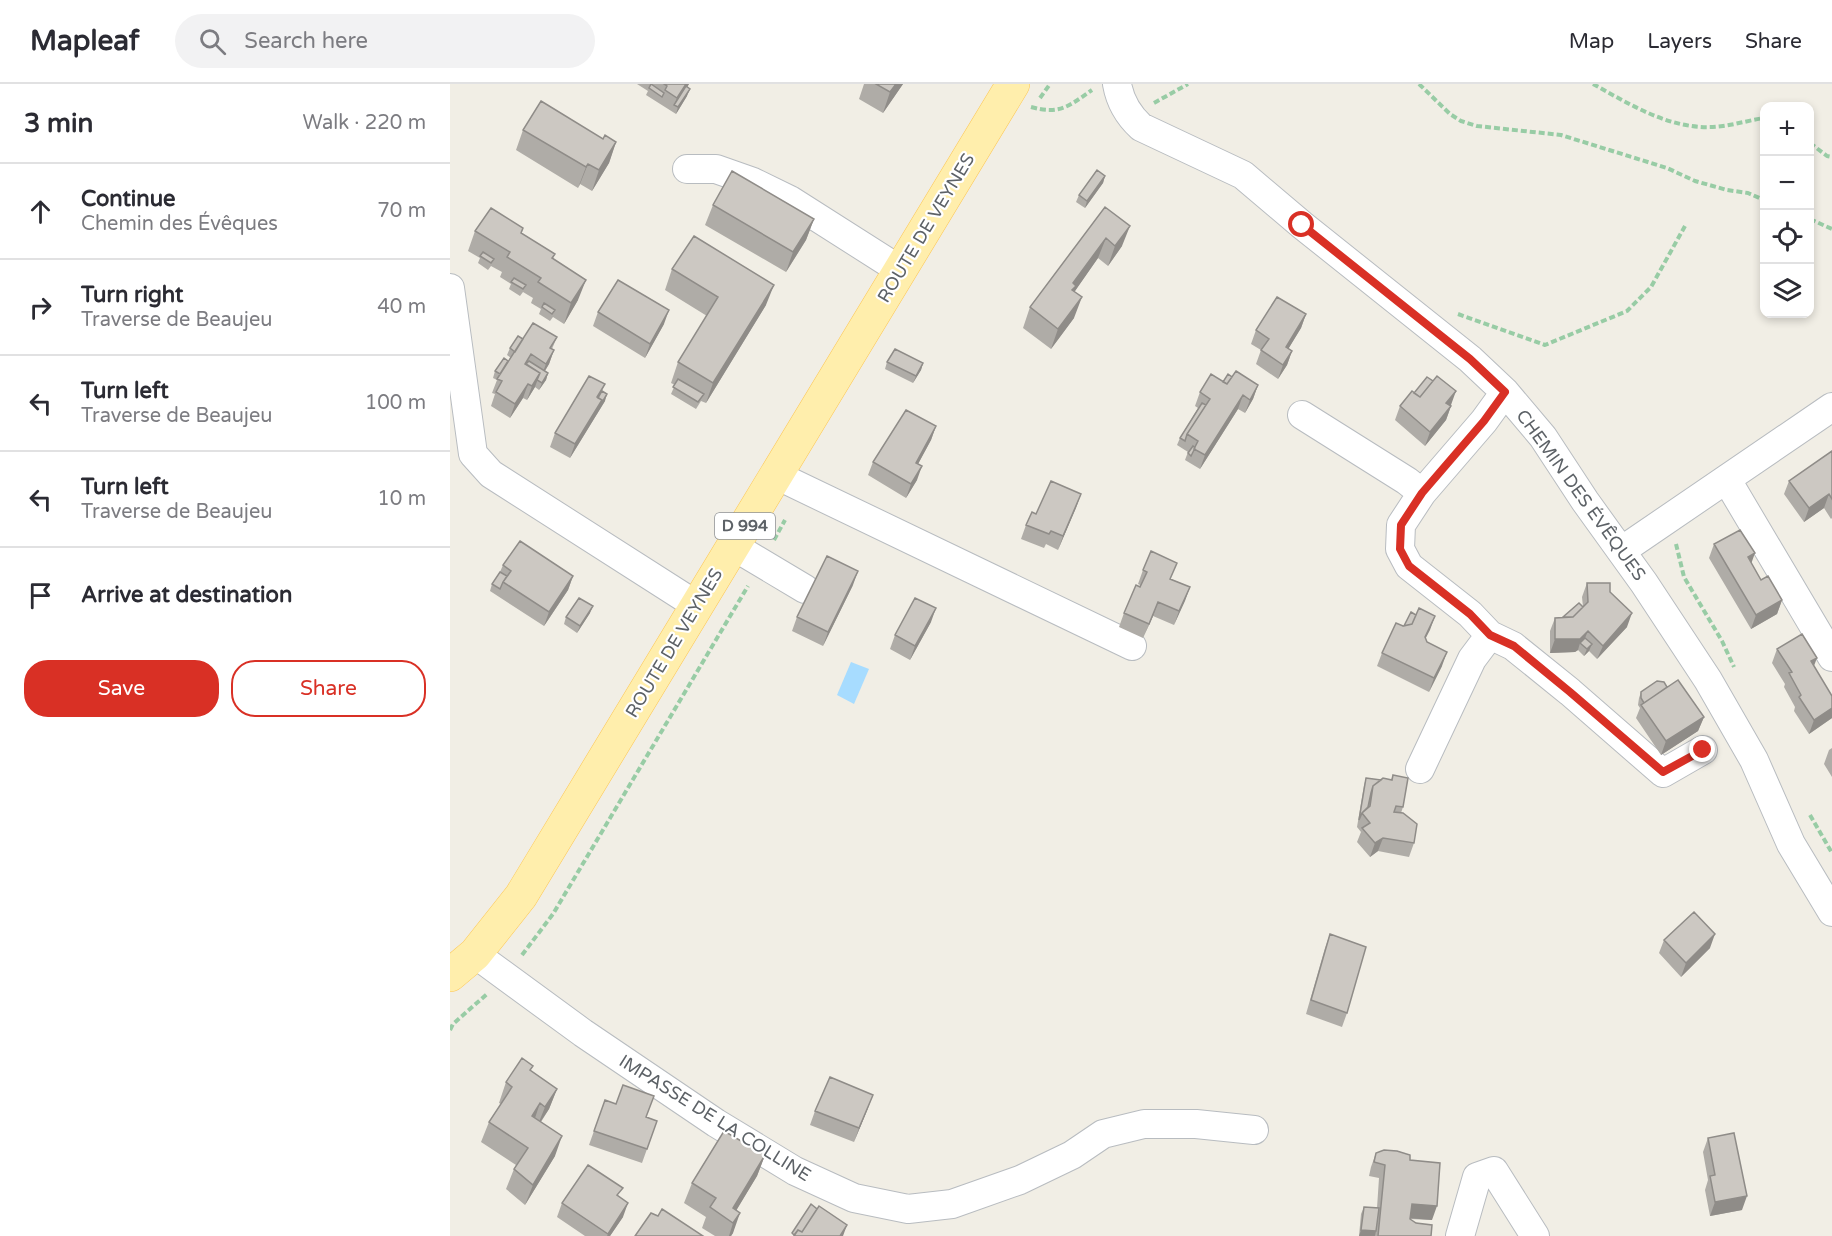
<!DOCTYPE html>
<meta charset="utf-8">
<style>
:root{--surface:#fff;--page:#f2f2f3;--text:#2b2b33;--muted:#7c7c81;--line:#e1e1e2;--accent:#d93025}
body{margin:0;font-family:"Varela Round",sans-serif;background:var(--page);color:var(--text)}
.controls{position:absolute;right:18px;top:18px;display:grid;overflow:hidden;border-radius:12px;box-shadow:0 3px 9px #0003}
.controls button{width:54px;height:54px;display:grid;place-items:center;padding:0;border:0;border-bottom:2px solid var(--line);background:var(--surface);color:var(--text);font:30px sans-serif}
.stop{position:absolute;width:18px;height:18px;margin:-14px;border:4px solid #d93025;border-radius:50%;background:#fff}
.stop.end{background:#d93025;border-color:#fff;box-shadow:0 2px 6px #0008}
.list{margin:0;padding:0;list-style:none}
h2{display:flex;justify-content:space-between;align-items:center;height:78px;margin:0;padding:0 24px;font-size:26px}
h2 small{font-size:20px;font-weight:400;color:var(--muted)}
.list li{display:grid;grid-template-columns:39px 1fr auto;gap:18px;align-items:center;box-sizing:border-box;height:96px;padding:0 24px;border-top:2px solid var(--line)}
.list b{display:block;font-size:22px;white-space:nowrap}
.list p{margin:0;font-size:20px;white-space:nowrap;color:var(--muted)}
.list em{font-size:20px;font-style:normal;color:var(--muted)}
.actions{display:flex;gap:12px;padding:18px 24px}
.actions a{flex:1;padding:14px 0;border:2px solid var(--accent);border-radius:24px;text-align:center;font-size:21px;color:var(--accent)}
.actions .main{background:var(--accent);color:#fff}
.icon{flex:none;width:33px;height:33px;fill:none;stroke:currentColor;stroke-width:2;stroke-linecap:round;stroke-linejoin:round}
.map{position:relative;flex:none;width:1382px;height:1152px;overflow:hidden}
header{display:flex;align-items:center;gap:36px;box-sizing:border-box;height:84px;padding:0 30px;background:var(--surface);border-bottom:2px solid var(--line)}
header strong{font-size:28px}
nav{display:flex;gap:33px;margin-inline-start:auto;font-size:21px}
.search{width:420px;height:54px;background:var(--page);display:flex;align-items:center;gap:15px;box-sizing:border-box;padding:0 21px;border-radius:33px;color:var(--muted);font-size:22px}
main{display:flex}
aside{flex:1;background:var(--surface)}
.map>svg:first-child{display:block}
.water{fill:#a7dcff}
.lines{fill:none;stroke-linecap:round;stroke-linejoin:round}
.minor-casing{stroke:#b8bcc0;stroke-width:30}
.major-casing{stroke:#fec651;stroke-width:34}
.path{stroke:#98cca5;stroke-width:4;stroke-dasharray:6 3;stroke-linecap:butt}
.minor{stroke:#fff;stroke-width:28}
.major{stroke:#ffeeac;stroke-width:33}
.wall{fill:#afaca7}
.shaded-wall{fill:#8f8c88}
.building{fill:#ccc8c2;stroke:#8f8c88;stroke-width:1.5}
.route{stroke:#d93025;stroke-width:8}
.labels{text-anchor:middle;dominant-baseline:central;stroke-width:4.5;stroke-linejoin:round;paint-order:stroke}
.shield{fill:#fff;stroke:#8e9195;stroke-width:1.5}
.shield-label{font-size:16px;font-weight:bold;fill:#5d6267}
.street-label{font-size:18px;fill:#5d6267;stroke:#fff}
</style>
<header>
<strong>Mapleaf</strong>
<div class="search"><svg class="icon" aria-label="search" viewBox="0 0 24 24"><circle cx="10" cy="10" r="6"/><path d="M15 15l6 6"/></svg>Search here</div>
<nav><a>Map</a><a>Layers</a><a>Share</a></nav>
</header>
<main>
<aside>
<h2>3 min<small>Walk · 220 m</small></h2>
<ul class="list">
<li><svg class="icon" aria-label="ahead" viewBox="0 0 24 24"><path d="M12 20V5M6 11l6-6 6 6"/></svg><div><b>Continue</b><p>Chemin des Évêques</p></div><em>70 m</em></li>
<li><svg class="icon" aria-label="right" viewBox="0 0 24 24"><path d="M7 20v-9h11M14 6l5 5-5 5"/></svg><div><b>Turn right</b><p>Traverse de Beaujeu</p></div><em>40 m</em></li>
<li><svg class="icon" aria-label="left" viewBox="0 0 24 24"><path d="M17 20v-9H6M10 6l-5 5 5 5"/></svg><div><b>Turn left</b><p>Traverse de Beaujeu</p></div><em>100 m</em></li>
<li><svg class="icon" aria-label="left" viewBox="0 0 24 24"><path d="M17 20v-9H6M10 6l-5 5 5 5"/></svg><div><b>Turn left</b><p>Traverse de Beaujeu</p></div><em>10 m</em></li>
<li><svg class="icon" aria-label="arrive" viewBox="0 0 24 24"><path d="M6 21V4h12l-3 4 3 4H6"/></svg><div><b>Arrive at destination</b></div></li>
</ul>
<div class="actions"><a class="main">Save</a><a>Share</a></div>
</aside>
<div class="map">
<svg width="1382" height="1152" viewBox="0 0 1382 1152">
<rect width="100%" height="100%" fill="#f1eee5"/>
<!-- water -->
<path class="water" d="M401 578 419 585 404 620 387 611Z"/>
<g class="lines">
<!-- minor casing -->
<g class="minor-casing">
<path id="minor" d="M667 0C670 17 678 31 691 43L793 91 852 141 1020 275 1055 308 1093 353 1135 417 1194 499 1258 596 1304 676 1341 760 1382 828
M237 85H266L303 98 340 116 450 186
M0 204 23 370 41 390 246 521
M1055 308 1034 337 972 409 951 441 950 465 959 482 1020 530 1040 551 1063 562 1120 608 1213 689 1253 666
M852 331 957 397 972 409
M326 391 682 562
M1277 396 1382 573
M283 462 355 505
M1171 467 1382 323
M970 685 1022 575 1040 551
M25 870 133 949 266 1039 345 1087 404 1114 458 1125 502 1120 570 1096 622 1071 653 1050 694 1040H746L804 1046
M1010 1152 1027 1093 1044 1087 1085 1152"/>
</g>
<!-- major casing -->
<g class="major-casing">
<path id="major" d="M0 891 25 870 71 812 563 0"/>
</g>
<!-- path -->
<path class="path" d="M969 0 1000 30 1011 37 1027 42 1111 51 1217 84 1245 97 1277 106 1298 109 1314 116
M1143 0C1183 22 1225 49 1273 42 1287 40 1301 36 1314 34
M590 14 600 0
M704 19 738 0
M581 23C610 31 619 22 642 6
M1360 59 1377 72 1382 73
M1360 135 1382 145
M1008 230 1095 261 1177 227 1201 203 1235 142
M324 456 335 436
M1226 460 1234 493 1272 557 1284 583
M1360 731 1382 769
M72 871 103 830 298 502
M0 946 3 940 37 910"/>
<!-- minor -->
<use href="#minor" class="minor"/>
<!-- major -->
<use href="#major" class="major"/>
</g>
<!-- wall -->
<path class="wall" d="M187 0H239L237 3V12L226 30 196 11 198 7Z
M414 0H453L433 29 409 15Z
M73 46 153 55 166 58 159 79 142 107 130 100 128 104 66 66Z
M655 92 653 99 635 124 626 118 629 111Z
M263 121 364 135 356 156 336 188 255 141Z
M655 123 672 162 658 182 648 174 624 208V234L601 265 573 244 580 223Z
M73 144 71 149 105 170 103 175 128 216 114 240 103 233 100 237 89 230 91 225 81 219 83 214 73 208 70 212 59 205 61 200 50 193 52 188 41 182 38 186 28 179 30 174 18 167 25 147Z
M222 185 316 221 256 319 251 317 246 325 221 310 225 301 221 299 228 278 257 232 215 206Z
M148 228 214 240 195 274 143 242Z
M856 230 851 244 838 265 842 267 837 281 828 295 806 280 811 266 801 260 806 246Z
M107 253 102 265 104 266 99 280 95 287 98 289 96 296 89 306 85 303 77 316 73 314 60 334 41 322 45 310 42 309 47 296 43 294 45 287 58 277 61 274 57 271 60 264 73 255Z
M437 278 473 279 471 286 463 299 435 285Z
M782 293 808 301 803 315 795 329 788 325 750 385 735 376 738 368 727 361 730 354 748 324 745 322 750 308 773 298Z
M155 300 152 307 155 317 120 374 100 363 105 349Z
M964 309 1001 322 996 336 975 362 945 336 950 322Z
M486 342 481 356 468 380 467 396 456 414 418 391 423 378Z
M1382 367V434L1381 435 1374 424 1354 438 1334 410 1339 397Z
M631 410 608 466 596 460 594 464 571 455 576 441 586 430Z
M1264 460 1301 479 1311 496 1332 516 1327 530 1301 545 1259 474Z
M53 481 123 492 118 506 94 542 40 507 42 500 50 488Z
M693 486 721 495 740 503 724 541 703 532 693 554 669 543 674 529 690 501 688 500Z
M1137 499 1160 508 1177 543 1147 575 1139 567 1134 572 1128 566 1125 568 1100 569V547L1105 534 1113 533 1133 523 1132 513Z
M403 501 373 562 342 547 347 533Z
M140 529 127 549 114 540 116 533Z
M966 531 985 532 975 555 992 582 979 608 927 582 932 569 953 542Z
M481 538 460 576 440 565 445 551Z
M1327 565 1364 582 1382 634 1359 650 1344 627 1345 623 1334 603 1335 600 1322 579Z
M1217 603 1254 633 1248 647 1211 671 1186 634 1190 624 1188 621 1189 614 1191 608Z
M1382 664V693L1374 680 1379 666Z
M943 691 953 723 951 729 964 759 959 773 928 767 920 773 907 758 911 748 907 743 914 701 916 694 931 696H941Z
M880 850 897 929 892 943 856 930 875 864Z
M1214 856 1260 864 1231 893 1209 869Z
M81 987 107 1005 99 1025 91 1038 105 1072 75 1121 56 1105 64 1085 66 1081 31 1058 39 1038 51 1020 49 1019 56 998Z
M155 1016 207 1037 192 1079 139 1061Z
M418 1024 404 1058 360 1041 365 1027Z
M1258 1054 1292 1126 1260 1132 1255 1106 1258 1096 1253 1068Z
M926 1069 960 1076 982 1136 960 1135 981 1152H909L911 1130 914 1123 927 1124 929 1094 919 1092 921 1083Z
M315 1071 307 1092 286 1126 283 1149 281 1152H265L252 1144 256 1133 234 1119 242 1099Z
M170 1113 173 1133 160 1152H135L107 1133 112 1119Z"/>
<!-- shaded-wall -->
<path class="shaded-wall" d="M236 0H239L226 22 224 21 227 14Z
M446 0H453L433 29 440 8Z
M240 5 237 12 226 30 228 23Z
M166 58 159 79 142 107 149 86Z
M138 80 130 100 128 104 136 83Z
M655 92 653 99 635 124 637 117Z
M364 135 356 156 336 188 343 168Z
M680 142 672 162 658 182 665 162Z
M656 154 648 174 623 210V199Z
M136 196 128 216 114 240 121 219Z
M324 201 316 221 256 319 263 299Z
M632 213 624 234 601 265 608 245Z
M219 226 214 240 195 274 200 260Z
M856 230 851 244 831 277 836 263Z
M104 266 99 280 91 293 96 280Z
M842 267 837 281 828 295 833 281Z
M473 279 471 286 463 299 466 292Z
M90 289 85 303 77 316 82 302Z
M98 289 96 296 89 306 92 299Z
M78 300 73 314 60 334 65 320Z
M808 301 803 315 795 329 800 316Z
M1006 307 1001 321 991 332 996 319Z
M157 310 155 317 120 374 125 360 152 316Z
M793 311 788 325 750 385 755 371Z
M1001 322 996 336 975 362 980 348Z
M486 342 481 356 461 393 466 379Z
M472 382 467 396 456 414 461 400Z
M631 410 626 424 608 466 613 452Z
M1379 410 1374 424 1354 438 1359 424Z
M1305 469 1300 483 1298 473Z
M408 487 403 501 373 562 378 548Z
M123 492 118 506 94 542 99 528Z
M740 503 735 517 724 541 729 527Z
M1332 516 1327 530 1301 545 1306 531Z
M708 518 703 532 693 554 699 540Z
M143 522 140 529 127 549 130 542Z
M486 524 481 538 460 576 465 562Z
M1182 529 1177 543 1147 575 1153 562Z
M985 532 980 546 969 567 975 553Z
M1138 547 1132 561 1130 559 1128 566 1125 568 1100 569 1105 555Z
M1142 560 1139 567 1134 572 1137 565Z
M997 568 992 582 979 608 984 594Z
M1367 574 1362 587 1361 577Z
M1382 624V634L1359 650 1364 636Z
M1254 633 1248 647 1211 671 1216 657Z
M933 754 928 767 920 773 925 759Z
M1265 850 1260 864 1231 893 1236 879Z
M107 1005 99 1025 87 1043 95 1023Z
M423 1011 418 1024 404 1058 409 1044Z
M90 1019 83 1040 82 1032Z
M112 1052 105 1072 75 1121 83 1101Z
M315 1071 307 1092 280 1137 283 1124Z
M1297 1112 1292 1126 1260 1132 1265 1118Z
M178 1119 173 1133 160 1152H157Z
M962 1120 987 1122 982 1136 957 1134Z
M290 1129 283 1149 281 1152H279L283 1139Z
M397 1141 393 1152H390Z
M911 1146 926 1147 925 1152H909Z"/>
<!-- building -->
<path class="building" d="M201 0 214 9 212 13 199 4Z
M214 0H236L227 14 215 6 217 2Z
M426 0H446L440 8Z
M236 2 240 5 228 23 224 21Z
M91 17 153 55 155 51 166 58 149 86 138 80 136 83 73 46Z
M647 86 655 92 637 117 629 111Z
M282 87 364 135 343 168 263 121Z
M655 123 680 142 665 162 656 154 623 199 626 202 622 206 632 213 608 245 580 223Z
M41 124 73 144 71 149 105 170 102 174 136 196 121 219 88 198 91 194 57 173 60 168 25 147Z
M244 152 324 201 263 299 228 278 268 213 222 185Z
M33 168 44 175 41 179 30 172Z
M64 194 76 201 73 205 61 198Z
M168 196 219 226 200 260 148 228Z
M827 213 856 230 836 263 842 267 833 281 811 266 819 255 806 246Z
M94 219 105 226 102 230 92 223Z
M83 239 107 253 100 264 104 266 96 280 81 270 75 280 90 289 82 302 78 300 65 320 46 308 52 297 47 295Z
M68 252 73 255 65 268 60 264Z
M445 265 473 279 466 292 437 278Z
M54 274 58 277 50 290 45 287Z
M79 277 98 289 92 299 87 296 90 289 76 280Z
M786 287 808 301 800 316 793 311 755 371 744 365 748 357 737 350 760 315 750 308 761 290 777 300Z
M778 290 782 293 777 300 773 298Z
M139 292 155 300 147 313 152 316 125 360 105 349Z
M987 292 1006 307 996 319 1001 322 980 348 950 322 962 307 970 313Z
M977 293 983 297 970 313 964 309Z
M228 295 254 310 248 318 223 303Z
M152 307 157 310 150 322 152 316 148 314Z
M752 319 756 321 737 350 735 357 730 354Z
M456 326 486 342 466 379 472 382 461 400 423 378Z
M743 362 745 364 741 372 738 369Z
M1382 367V415L1379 410 1359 424 1339 397Z
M601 397 631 410 613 452 601 447 599 450 576 441 582 428 586 430Z
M1290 446 1305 469 1298 473 1311 496 1318 492 1332 516 1306 531 1264 460Z
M70 457 123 492 99 528 53 498 61 487 53 481Z
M701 467 727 479 720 495 740 503 729 527 708 518 699 540 674 529 686 501 690 503 697 488 693 486Z
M377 472 408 487 378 548 347 533Z
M50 488 57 492 53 498 50 505 42 500Z
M1137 499H1160V508L1182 529 1153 562 1138 547 1130 555H1105V534L1123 533 1138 518Z
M129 514 143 522 130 542 116 533Z
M465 514 486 524 465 562 445 551Z
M1129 519 1133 523 1123 533H1113Z
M969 524 985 532 975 553 977 558 997 568 984 594 932 569 946 539 953 542 962 540Z
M961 528 966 531 962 540 954 542Z
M1352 550 1367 574 1361 577 1382 612V624L1364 636 1349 613 1351 611 1339 589 1342 588 1327 565Z
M1135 554 1142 560 1137 565 1130 559Z
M1228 596 1254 633 1216 657 1191 621Z
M1207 597 1214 598 1217 603 1194 619 1191 614V608Z
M943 691 958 694 953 723 946 722 944 728 953 729 967 740 964 759 933 754 925 759 912 744 920 739 912 729 920 722 923 702 933 694 942 696Z
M916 694 931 696 923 702 921 709 918 723 912 729 909 736Z
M1244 828 1265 850 1236 879 1214 856Z
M880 850 916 863 897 929 861 916Z
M72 974 83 982 80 986 107 1005 95 1023 90 1019 82 1032 112 1052 83 1101 64 1085 78 1064 39 1038 62 1003 56 998Z
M380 993 423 1011 409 1044 365 1027Z
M173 1001 204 1012 196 1033 207 1037 197 1065 144 1047 155 1016 166 1020Z
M274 1047 315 1071 283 1124 290 1129 283 1139 260 1123 266 1114 242 1099Z
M1284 1049 1297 1112 1265 1118 1260 1092 1265 1091 1258 1054Z
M934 1066 947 1067 960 1071V1076L990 1079 987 1122 962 1120 960 1135 966 1139 982 1141 981 1152H928L935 1081 924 1078 926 1069Z
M138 1081 173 1104 167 1111 178 1119 158 1150 112 1119Z
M361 1120 367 1125 352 1148 348 1146 344 1151 342 1149Z
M369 1122 397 1141 390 1152H344L348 1146 352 1148Z
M914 1123 929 1124 926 1147 911 1146Z
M212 1125 253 1152H185L201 1129 208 1132Z"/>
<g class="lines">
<!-- route -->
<path class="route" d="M852 141 1020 275 1055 308 1034 337 972 409 951 441 950 465 959 482 1020 530 1040 551 1064 562 1120 608 1213 688 1253 666"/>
</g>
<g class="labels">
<!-- shield labels -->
<rect class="shield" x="265" y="429" width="60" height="26" rx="4.5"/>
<g class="shield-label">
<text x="295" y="442">D 994</text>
</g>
<!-- street labels -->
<g class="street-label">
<text transform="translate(476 144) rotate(-59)">ROUTE DE VEYNES</text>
<text transform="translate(1131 411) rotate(54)">CHEMIN DES ÉVÊQUES</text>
<text transform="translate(224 559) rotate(-59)">ROUTE DE VEYNES</text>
<text transform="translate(265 1034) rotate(32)">IMPASSE DE LA COLLINE</text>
</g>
</g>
</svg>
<div class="controls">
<button>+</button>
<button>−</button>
<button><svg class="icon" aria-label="locate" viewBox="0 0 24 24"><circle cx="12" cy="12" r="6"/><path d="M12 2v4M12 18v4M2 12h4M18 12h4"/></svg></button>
<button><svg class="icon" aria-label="layers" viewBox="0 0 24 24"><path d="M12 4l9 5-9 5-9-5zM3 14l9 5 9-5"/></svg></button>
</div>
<div class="stop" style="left:852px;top:141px"></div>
<div class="stop end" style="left:1253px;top:666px"></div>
</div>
</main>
